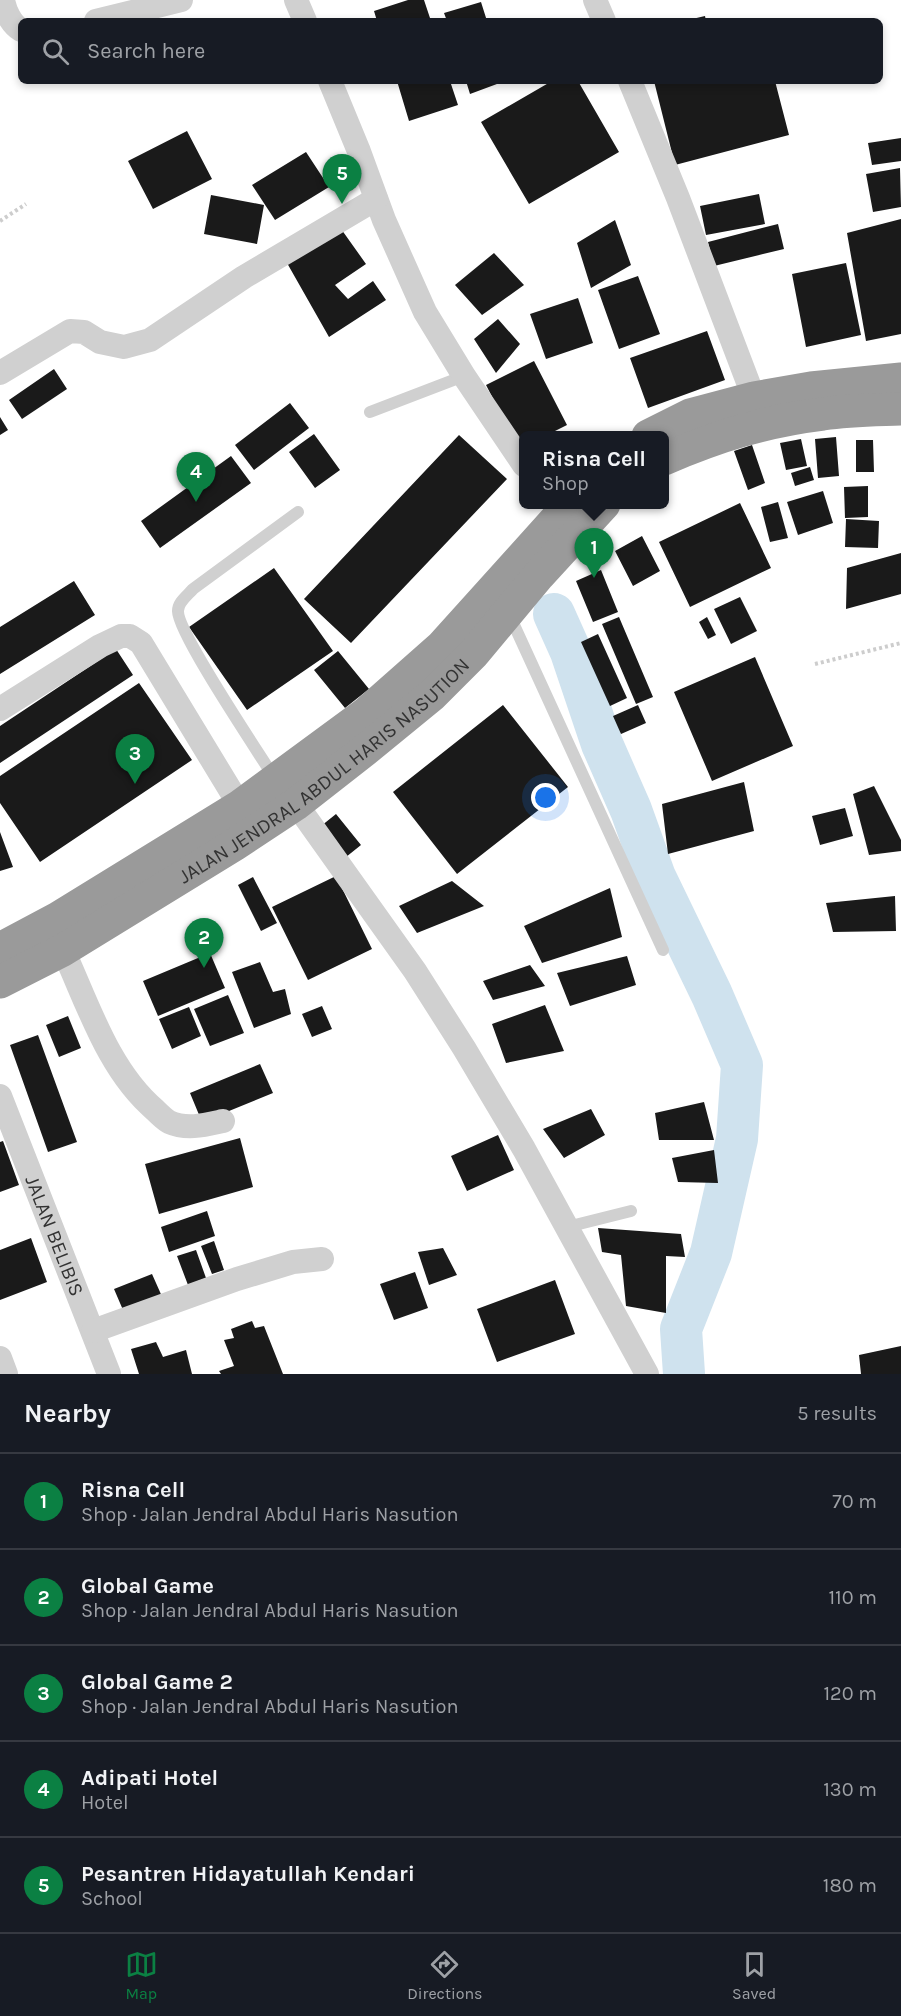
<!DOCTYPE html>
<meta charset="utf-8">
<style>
:root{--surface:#171b24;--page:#242831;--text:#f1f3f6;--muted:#9ea1a6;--line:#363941;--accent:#0b8043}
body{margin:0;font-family:Karla,sans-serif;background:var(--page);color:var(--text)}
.you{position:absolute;left:546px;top:798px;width:21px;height:21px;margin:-15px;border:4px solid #fff;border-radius:50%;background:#1a73e8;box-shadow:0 0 0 9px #1a73e833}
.badge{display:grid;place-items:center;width:39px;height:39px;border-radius:50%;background:var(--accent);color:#fff;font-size:20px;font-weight:700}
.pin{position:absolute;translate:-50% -50px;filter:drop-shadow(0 2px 3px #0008)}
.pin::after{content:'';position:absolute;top:32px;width:21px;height:18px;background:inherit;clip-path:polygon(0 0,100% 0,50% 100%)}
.popup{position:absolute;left:519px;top:431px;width:150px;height:78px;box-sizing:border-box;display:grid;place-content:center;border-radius:9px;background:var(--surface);filter:drop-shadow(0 2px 4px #0005);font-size:20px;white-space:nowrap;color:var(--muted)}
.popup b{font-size:22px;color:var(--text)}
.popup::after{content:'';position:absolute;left:50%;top:100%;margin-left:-12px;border:12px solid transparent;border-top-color:var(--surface)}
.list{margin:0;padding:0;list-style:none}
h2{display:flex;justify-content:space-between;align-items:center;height:78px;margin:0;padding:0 24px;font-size:26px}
h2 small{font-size:20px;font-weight:400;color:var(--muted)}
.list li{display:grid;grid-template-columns:39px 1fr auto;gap:18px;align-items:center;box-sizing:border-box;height:96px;padding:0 24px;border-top:2px solid var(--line)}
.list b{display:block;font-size:22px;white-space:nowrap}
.list p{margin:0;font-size:20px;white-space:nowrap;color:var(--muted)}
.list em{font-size:20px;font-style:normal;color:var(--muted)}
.icon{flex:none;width:33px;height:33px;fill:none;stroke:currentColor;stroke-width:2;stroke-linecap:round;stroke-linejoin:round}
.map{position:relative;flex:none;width:901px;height:1374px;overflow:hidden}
.search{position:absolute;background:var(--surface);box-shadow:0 3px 9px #0003;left:18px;right:18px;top:18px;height:66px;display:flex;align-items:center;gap:15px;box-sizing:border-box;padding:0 21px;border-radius:9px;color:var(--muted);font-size:22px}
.sheet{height:558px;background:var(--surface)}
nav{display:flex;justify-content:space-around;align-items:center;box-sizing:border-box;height:84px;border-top:2px solid var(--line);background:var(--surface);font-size:16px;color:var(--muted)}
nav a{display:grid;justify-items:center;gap:3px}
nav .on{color:var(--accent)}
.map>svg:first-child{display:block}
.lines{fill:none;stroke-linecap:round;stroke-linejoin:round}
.river{stroke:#cfe2ee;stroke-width:42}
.building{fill:#1a1a1a}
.path{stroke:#cdcdcd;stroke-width:4;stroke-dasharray:3 3;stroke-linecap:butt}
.lane{stroke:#d0d0d0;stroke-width:12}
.street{stroke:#d0d0d0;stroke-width:24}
.highway{stroke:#9a9a9a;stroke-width:33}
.labels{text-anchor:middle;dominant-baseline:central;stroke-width:6;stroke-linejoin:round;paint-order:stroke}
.street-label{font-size:20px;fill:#333;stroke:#fff}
</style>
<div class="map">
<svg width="901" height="1374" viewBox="0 0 901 1374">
<rect width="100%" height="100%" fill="#fff"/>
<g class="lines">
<!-- river -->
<path class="river" d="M554 614 571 652 602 744 631 810 655 877 712 995 742 1065 737 1139 711 1253 681 1329 684 1374"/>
</g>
<!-- building -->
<path class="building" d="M408 0H424L431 21H377L374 11Z
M481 2 487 21H447L444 13Z
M705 16 706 21H688V20Z
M397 81H450L458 105 409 121Z
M466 81H505L470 94Z
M552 81H578L619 152 529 204 481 122Z
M654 81H775L789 135 675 165Z
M187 131 212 179 153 209 128 161Z
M901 138V161L872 165 868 143Z
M306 152 329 187 275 220 252 185Z
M900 168 901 207 873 212 866 174Z
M759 194 765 224 706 235 700 206Z
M211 195 264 205 257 244 204 234Z
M901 219V334L866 341 847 233Z
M615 220 631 265 591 288 577 243Z
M778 224 784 249 714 266 708 242Z
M339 226 366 264 335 285 348 299 373 281 386 300 329 337 287 263Z
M494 253 524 285 482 315 455 285Z
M846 263 861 335 806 347 792 274Z
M638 276 660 334 619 349 598 290Z
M578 298 593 343 546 359 530 314Z
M498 319 520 344 496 373 474 339Z
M707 331 725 380 648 408 630 358Z
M534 361 567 425 545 436H524V447L519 449 486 385Z
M54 369 67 389 22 419 9 400Z
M290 403 309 428 254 470 235 445Z
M0 417 8 430 0 435Z
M314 434 340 470 315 488 289 452Z
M459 435 507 479 351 643 304 599Z
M836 437 839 476 818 478 815 439Z
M801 439 807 466 786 470 780 443Z
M856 440H873L874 472H856Z
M752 445 765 483 748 490 734 451Z
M231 456 251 483 160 548 141 521Z
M810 467 814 480 795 486 791 473Z
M868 486V517L845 518 844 487Z
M823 491 833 523 798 535 787 502Z
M778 502 788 538 770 542 761 507Z
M740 503 771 568 690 607 659 542Z
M846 519 879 521 878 548 845 547Z
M642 536 660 571 633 586 615 551Z
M901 553V594L846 609 847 568Z
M274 568 333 651 247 710 189 627Z
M601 570 618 612 593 622 576 581Z
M74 581 95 615 0 674V627Z
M740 597 757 631 731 644 714 609Z
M619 617 653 697 636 704 602 624Z
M707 617 716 635 708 639 699 622Z
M598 634 627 698 610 706 581 642Z
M116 649 133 675 0 763V726Z
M338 651 369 689 345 708 314 670Z
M755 657 793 746 712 781 674 692Z
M139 683 192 760 40 862 0 803V776Z
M503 705 568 787 457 874 393 792Z
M638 705 646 723 621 734 613 716Z
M744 782 754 831 668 854 662 804Z
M874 786 901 840V851L869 855 853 794Z
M845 808 853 836 820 845 812 816Z
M336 814 361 845 346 857 321 826Z
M0 832 13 867 0 871Z
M336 876 372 949 308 980 272 907Z
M253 877 277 923 261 931 238 885Z
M452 881 484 906 417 933 399 906Z
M610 888 622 937 542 963 524 926Z
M895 896 896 931 833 932 826 903Z
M210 953 225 988 158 1016 143 981Z
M627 956 636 985 570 1006 557 973Z
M260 962 273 992 285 989 291 1014 254 1028 232 972Z
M530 965 545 986 493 1000 483 981Z
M228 995 244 1033 210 1046 194 1009Z
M545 1005 564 1051 506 1063 492 1024Z
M322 1006 332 1029 312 1037 302 1014Z
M189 1007 201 1036 172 1049 159 1019Z
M68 1016 81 1048 59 1057 46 1025Z
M38 1035 77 1142 48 1152 10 1045Z
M260 1064 273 1093 202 1122 190 1093Z
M704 1102 714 1140H659L655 1113Z
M591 1109 605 1135 564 1158 543 1129Z
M498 1135 514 1170 467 1191 451 1156Z
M240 1138 253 1187 159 1214 145 1164Z
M3 1141 19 1185 0 1192V1142Z
M714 1150 718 1183 678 1182 672 1158Z
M207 1211 215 1236 169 1252 161 1227Z
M598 1228 681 1234 685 1257 666 1256V1313L626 1306 621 1255 602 1252Z
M31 1238 47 1282 0 1300V1250Z
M214 1241 224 1270 212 1274 201 1246Z
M443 1248 457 1275 429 1285 418 1252Z
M196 1250 206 1278 188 1285 177 1256Z
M415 1272 428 1308 394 1320 380 1284Z
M152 1274 164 1301 126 1317 114 1289Z
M555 1280 575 1334 497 1362 477 1309Z
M252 1321 255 1328 264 1326 283 1374H221L219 1371 234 1366 224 1340 234 1338 231 1329Z
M156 1342 163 1357 186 1350 192 1374H139L131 1349Z
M901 1346V1374H861L859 1355Z"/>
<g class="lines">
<!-- path -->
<path class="path" d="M0 221 26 204
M815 664 901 643"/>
<!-- lane -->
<path class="lane" d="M370 412 464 376
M509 614 663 950
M275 779C259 753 177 632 178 611 178 602 187 596 193 589L298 512
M567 1227 631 1211"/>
<!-- street -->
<g class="street">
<path d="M3 0C5 11 11 24 21 30"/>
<path d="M296 0 305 21"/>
<path d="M595 0 604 21"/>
<path d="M96 21 181 0"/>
<path d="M330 81 358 149 384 220 425 312 464 376 524 465"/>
<path d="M630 81 678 198 754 398"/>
<path d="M0 373 70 331 84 332 100 342 124 347 150 340 244 277 376 199"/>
<path d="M0 709 100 646 121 636H130L141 643 240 806"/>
<path d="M296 804 415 971 464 1048 524 1149 647 1374"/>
<path d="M63 950C88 1004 108 1070 155 1110 159 1114 164 1119 169 1122 187 1130 205 1125 223 1121"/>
<path id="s1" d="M0 1096 109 1374"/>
<path d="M93 1331 237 1279 293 1262 322 1259"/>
<path d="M0 1358 6 1374"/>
</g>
<!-- highway -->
<g class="highway">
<path d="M648 436 690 415 754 398 811 388 901 379"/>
<path d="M664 459C718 436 765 421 823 414 849 410 875 410 901 409"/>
<path d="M0 949 58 918 240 806 365 714 442 646 570 504"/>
<path id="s2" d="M0 982 63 950 234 845 296 804 365 750 431 696 474 653 539 575 604 504"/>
</g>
</g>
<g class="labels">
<!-- street labels -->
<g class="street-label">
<text stroke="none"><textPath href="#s2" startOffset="388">JALAN JENDRAL ABDUL HARIS NASUTION</textPath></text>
<text stroke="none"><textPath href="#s1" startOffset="150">JALAN BELIBIS</textPath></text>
</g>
</g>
</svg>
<div class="you"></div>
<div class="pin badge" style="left:594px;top:578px">1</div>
<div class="popup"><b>Risna Cell</b>Shop</div>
<div class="pin badge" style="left:204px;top:968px">2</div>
<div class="pin badge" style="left:135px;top:784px">3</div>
<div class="pin badge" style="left:196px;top:502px">4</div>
<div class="pin badge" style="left:342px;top:204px">5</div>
<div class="search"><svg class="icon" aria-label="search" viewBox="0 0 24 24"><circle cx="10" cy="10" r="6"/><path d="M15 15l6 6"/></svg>Search here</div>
</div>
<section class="sheet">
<h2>Nearby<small>5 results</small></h2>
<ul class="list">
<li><span class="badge">1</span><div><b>Risna Cell</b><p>Shop · Jalan Jendral Abdul Haris Nasution</p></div><em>70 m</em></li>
<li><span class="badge">2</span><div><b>Global Game</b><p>Shop · Jalan Jendral Abdul Haris Nasution</p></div><em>110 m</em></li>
<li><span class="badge">3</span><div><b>Global Game 2</b><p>Shop · Jalan Jendral Abdul Haris Nasution</p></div><em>120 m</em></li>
<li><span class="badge">4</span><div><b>Adipati Hotel</b><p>Hotel</p></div><em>130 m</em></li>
<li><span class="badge">5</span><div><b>Pesantren Hidayatullah Kendari</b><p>School</p></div><em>180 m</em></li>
</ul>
</section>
<nav>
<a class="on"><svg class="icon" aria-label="map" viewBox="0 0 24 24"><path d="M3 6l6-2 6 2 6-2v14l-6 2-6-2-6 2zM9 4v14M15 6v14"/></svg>Map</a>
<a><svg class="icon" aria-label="directions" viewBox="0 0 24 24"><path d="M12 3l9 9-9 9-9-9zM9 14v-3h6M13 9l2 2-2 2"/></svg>Directions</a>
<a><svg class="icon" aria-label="saved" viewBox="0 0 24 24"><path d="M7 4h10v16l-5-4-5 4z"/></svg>Saved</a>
</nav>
